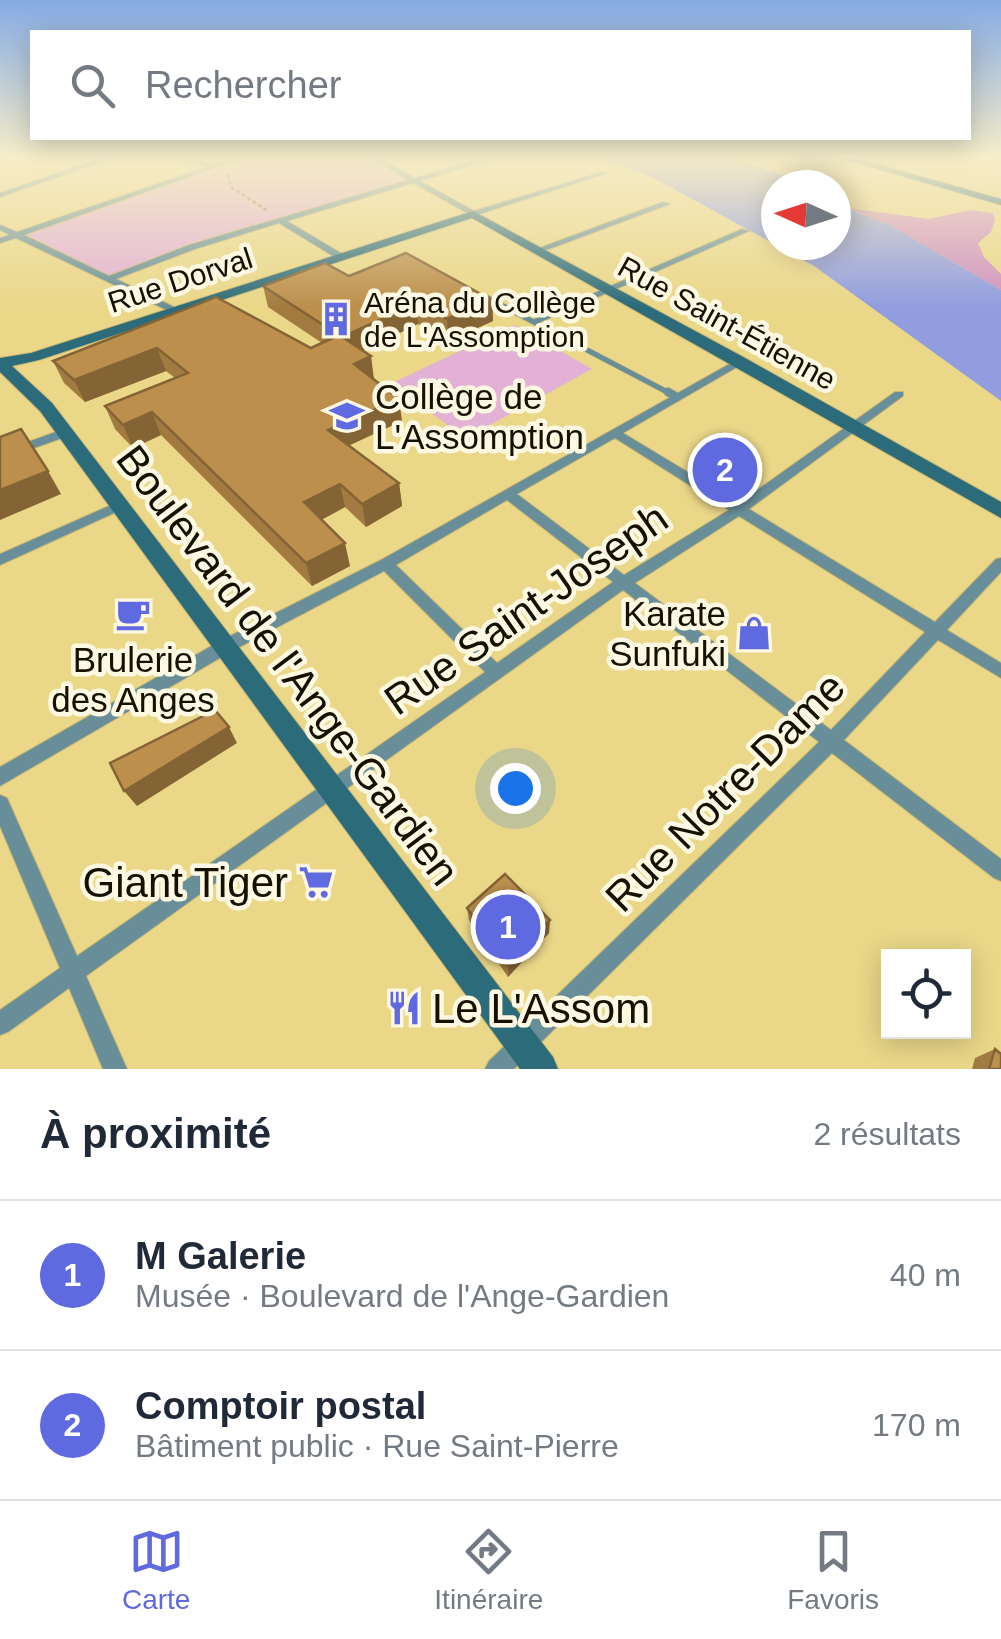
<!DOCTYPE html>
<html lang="fr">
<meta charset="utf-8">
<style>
:root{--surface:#fff;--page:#f6f6f7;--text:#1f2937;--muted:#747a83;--line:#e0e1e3;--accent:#5f69e0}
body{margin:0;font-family:Arial,sans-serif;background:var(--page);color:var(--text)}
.controls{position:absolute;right:30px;bottom:30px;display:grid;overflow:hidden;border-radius:0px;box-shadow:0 5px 25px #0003}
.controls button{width:90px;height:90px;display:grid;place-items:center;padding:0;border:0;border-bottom:2px solid var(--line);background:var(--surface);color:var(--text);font:50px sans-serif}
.compass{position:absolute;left:761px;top:170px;width:90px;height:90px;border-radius:50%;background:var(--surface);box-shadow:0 5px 25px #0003;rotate:273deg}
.you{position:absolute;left:515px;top:788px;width:35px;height:35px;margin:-25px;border:8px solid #fff;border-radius:50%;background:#1a73e8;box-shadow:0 0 0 15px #1a73e833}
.badge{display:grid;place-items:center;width:65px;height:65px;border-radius:50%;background:var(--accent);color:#fff;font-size:32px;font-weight:700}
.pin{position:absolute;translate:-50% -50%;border:5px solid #fff;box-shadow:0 2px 10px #0006}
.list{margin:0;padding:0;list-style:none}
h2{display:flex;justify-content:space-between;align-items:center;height:130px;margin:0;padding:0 40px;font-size:42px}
h2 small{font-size:32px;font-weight:400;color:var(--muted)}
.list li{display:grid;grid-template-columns:65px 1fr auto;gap:30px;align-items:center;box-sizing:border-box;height:150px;padding:0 40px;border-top:2px solid var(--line)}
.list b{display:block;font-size:38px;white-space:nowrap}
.list p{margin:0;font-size:32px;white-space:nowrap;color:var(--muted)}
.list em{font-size:32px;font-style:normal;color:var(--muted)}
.icon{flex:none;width:55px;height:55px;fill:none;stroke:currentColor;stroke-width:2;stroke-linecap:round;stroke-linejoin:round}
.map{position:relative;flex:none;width:1001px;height:1069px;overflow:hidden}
.search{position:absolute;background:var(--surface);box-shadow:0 5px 25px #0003;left:30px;right:30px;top:30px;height:110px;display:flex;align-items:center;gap:25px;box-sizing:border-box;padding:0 35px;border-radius:0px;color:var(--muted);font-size:38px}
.sheet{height:430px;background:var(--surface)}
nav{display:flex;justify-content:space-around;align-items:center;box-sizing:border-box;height:140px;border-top:2px solid var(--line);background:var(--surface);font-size:28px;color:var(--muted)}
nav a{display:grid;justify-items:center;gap:5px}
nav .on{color:var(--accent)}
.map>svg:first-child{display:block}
.green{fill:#e2b1d5}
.forest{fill:#cf91c0}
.water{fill:#919ddf}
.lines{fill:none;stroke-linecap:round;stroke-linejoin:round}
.lane-far1-casing{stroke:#c8b772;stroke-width:6}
.lane-casing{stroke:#c8b772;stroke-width:10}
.street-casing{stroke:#c8b772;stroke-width:2}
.secondary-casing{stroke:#c8b772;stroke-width:2}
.path{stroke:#968852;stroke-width:2.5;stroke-dasharray:4 2.5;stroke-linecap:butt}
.lane-far1{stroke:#688f99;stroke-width:5}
.lane{stroke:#688f99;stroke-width:8}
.street{fill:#688f99;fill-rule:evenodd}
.secondary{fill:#2b6b7a;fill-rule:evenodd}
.wall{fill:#a27b41}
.shaded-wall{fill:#846435}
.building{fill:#bc8f4c;stroke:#846435;stroke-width:2.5}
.labels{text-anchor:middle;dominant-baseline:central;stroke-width:9;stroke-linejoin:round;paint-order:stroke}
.far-street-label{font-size:30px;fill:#161000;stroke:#fdf8e1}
.far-poi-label{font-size:30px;fill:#161000;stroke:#fdf8e1;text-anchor:start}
.poi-label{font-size:35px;fill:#161000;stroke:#fdf8e1;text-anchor:start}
.near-street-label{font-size:42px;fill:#161000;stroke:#fdf8e1}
.near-poi-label{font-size:42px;fill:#161000;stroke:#fdf8e1;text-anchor:end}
</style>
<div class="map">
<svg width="1001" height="1069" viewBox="0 0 1001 1069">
<rect width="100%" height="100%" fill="#ead788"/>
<!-- green -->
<path class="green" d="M242 157H372L415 180 192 247 108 279 16 235Z
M515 325 592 369 466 438 390 384Z"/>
<!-- forest -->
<path class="forest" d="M848 208 929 219 970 210 993 213 995 220 991 232 978 243 984 257 1001 274V290L890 225Z"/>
<!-- water -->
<path class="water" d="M602 157H731L809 185H776V245L654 178Z
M836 204 890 225 1001 290V401L814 266 776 245H836Z"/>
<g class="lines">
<!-- lane-far1 casing -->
<g class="lane-far1-casing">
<path id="lane-far1" d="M486 297 673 395"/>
</g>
<!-- lane casing -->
<g class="lane-casing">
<path id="lane" d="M668 392 677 397"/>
</g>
<!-- street casing -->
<g class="street-casing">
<path id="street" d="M105 157H115L0 197V193Z
M180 157C192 157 201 164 213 164 223 164 234 157 245 157L24 235 109 276 189 245 408 180 369 157H377L415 178 486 157H497L420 181 474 211 602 172 608 173 473 216 413 183 287 221 344 255V259H338L279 223 195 249 116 279 176 308 178 310 173 313 16 238 0 243V238L10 235 0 230V225L17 232 207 167Z
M663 202 670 204 541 252 534 250Z
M742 229 749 231 538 323 530 321Z
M740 358 745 361 744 363 623 433 739 503 895 392H903V396L749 509 935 622 996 559 1001 558V572L947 630 1001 663V678L938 640 844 740 1001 859V881L994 878 832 753 514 1069H485L489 1061 819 742 623 590 86 976 127 1069H103L69 988 8 1032 0 1035V1010L60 968 0 826V795L7 798 77 956 485 672 384 571 232 651 0 786V767L220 641 381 560ZM615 438 729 510 624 575 517 494ZM507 500 613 582 497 663 396 565ZM739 516 925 632 831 730 635 583Z
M64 429 68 430 70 433 68 436 0 460V452Z
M118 502 123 503 125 506 123 509 0 565V554Z"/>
</g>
<!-- secondary casing -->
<g class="secondary-casing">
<path id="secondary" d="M836 157H852L1001 199V205Z
M473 211 745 358 1001 502V518L472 218 39 360 12 366 52 403 553 1057 558 1069H520L40 411 0 372V358L31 353Z"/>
</g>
<!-- path -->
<path class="path" d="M228 174 231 187 268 211"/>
<!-- lane-far1 -->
<use href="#lane-far1" class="lane-far1"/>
<!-- lane -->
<use href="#lane" class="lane"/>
<!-- street -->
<use href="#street" class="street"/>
<!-- secondary -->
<use href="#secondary" class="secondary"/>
</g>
<!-- wall -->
<path class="wall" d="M349 276 492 300 493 321 448 341 418 324 362 351 373 379 402 421 349 445 399 483 402 506 366 527 345 507 321 520 350 566 312 586 161 435 133 448 115 429 105 406 175 378 166 371 85 402 64 383 53 361 216 297 311 348 322 343 268 307 263 286Z
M467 908 549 933 508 977 469 920Z
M995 1049 1001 1069H972L975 1058Z"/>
<!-- shaded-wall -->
<path class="shaded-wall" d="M492 300 493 321 448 341 447 319Z
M417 303 418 324 346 359 342 337Z
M157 348 166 371 85 402 74 380Z
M371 356 374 379 358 386 354 364Z
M399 399 402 421 333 453 328 430Z
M152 412 161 435 133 448 123 425Z
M48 471 61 494 0 520V490Z
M399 483 402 506 366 527 362 504Z
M340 484 345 507 310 526 304 502Z
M345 543 350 566 312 586 306 563Z
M229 727 237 743 137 806 124 791Z
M550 920 549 933 508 977V965Z"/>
<!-- building -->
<path class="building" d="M406 253 492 300 447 319 417 303 342 337 263 286 325 263 349 276Z
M216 297 311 348 339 335 371 356 354 364 399 399 328 430 399 483 362 504 340 484 304 502 345 543 306 563 152 412 123 425 105 406 188 373 157 348 74 380 53 361Z
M21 429 48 471 0 490V437Z
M215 710 229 727 124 791 110 763Z
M505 874 550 920 508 965 467 908Z
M995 1049 1001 1054V1069H989Z"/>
<!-- sky -->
<linearGradient id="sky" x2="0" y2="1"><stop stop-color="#85abe4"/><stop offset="0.51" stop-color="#f6edc9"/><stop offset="1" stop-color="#f6edc9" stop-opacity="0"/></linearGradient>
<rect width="1001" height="307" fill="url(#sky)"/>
<!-- icons -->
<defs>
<g id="building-bare" transform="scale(2.7)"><path d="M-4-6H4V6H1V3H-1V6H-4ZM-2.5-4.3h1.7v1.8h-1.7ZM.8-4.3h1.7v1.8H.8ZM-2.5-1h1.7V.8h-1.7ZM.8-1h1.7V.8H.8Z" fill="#5f69e0" stroke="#fdf8e1" stroke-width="2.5" paint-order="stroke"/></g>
<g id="school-bare" transform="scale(2.7)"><path d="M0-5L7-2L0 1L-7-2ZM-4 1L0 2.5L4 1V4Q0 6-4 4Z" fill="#5f69e0" stroke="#fdf8e1" stroke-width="2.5" paint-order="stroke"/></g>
<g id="cafe-bare" transform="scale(2.7)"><path d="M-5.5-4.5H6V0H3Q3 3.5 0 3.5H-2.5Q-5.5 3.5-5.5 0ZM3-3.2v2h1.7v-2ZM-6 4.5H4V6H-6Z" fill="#5f69e0" stroke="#fdf8e1" stroke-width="2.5" paint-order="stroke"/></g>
<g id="shop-bare" transform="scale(2.7)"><path d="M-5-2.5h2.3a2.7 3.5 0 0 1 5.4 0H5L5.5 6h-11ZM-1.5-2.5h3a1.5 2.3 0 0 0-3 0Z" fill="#5f69e0" stroke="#fdf8e1" stroke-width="2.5" paint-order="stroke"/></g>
<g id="supermarket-bare" transform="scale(2.7)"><path d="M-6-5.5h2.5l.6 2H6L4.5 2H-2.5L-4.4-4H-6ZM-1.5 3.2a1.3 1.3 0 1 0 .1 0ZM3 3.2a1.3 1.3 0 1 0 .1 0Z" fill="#5f69e0" stroke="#fdf8e1" stroke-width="2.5" paint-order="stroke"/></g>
<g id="restaurant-bare" transform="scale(2.7)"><path d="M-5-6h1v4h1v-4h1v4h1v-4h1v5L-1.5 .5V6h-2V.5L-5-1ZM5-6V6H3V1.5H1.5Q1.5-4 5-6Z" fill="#5f69e0" stroke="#fdf8e1" stroke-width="2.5" paint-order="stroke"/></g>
</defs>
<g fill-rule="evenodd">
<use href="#building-bare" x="336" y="319"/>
<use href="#school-bare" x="347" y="416"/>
<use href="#cafe-bare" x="133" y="614"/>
<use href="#shop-bare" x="754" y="633"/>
<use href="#supermarket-bare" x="316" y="882"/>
<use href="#restaurant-bare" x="404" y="1008"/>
</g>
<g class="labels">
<!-- far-street labels -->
<g class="far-street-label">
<text transform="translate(180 280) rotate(-18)">Rue Dorval</text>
<text transform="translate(727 323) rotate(29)">Rue Saint-Étienne</text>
</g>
<!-- far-poi labels -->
<g class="far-poi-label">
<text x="364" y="302">Aréna du Collège<tspan x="364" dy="34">de L'Assomption</tspan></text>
</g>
<!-- poi labels -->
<g class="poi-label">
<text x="375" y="396">Collège de<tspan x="375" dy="40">L'Assomption</tspan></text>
<text x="726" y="613" text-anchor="end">Karate<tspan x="726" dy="40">Sunfuki</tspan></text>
<text x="133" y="659" text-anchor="middle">Brulerie<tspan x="133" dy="40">des Anges</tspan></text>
</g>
<!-- near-street labels -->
<g class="near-street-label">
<text transform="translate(526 609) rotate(-35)">Rue Saint-Joseph</text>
<text transform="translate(288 665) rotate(53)">Boulevard de l'Ange-Gardien</text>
<text transform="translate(725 792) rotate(-45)">Rue Notre-Dame</text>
</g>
<!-- near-poi labels -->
<g class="near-poi-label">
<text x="288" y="882">Giant Tiger</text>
<text x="432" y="1008" text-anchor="start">Le L'Assom</text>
</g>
</g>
</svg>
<div class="controls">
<button><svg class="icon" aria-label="locate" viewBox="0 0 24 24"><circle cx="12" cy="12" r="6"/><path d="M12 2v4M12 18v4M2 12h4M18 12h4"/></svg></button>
</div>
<svg class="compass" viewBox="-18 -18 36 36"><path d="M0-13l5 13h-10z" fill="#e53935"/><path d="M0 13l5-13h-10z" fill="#747a83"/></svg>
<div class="you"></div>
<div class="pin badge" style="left:508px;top:927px">1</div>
<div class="pin badge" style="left:725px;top:470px">2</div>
<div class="search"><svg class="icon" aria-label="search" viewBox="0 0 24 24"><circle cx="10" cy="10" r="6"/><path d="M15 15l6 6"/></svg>Rechercher</div>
</div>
<section class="sheet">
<h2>À proximité<small>2 résultats</small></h2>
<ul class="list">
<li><span class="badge">1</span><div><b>M Galerie</b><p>Musée · Boulevard de l'Ange-Gardien</p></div><em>40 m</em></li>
<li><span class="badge">2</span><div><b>Comptoir postal</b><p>Bâtiment public · Rue Saint-Pierre</p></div><em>170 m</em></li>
</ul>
</section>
<nav>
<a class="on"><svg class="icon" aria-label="map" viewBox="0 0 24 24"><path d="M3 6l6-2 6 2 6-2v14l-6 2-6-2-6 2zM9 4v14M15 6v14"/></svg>Carte</a>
<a><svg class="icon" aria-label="directions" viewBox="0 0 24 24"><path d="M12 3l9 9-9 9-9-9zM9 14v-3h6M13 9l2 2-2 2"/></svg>Itinéraire</a>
<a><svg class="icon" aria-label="saved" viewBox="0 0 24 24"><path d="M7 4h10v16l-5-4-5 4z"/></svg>Favoris</a>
</nav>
